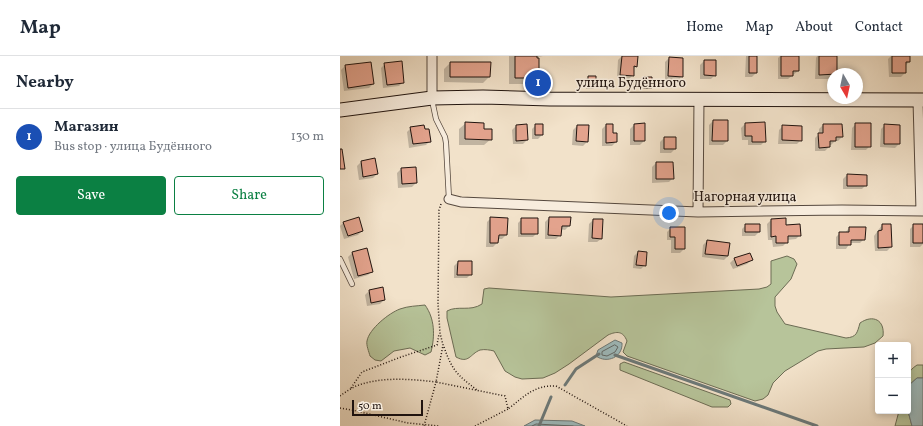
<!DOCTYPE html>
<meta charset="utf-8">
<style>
:root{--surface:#fff;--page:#f6f6f7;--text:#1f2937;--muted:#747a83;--line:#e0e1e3;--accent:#0b8043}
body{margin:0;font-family:Vollkorn,serif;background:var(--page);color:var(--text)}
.controls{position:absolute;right:12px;bottom:12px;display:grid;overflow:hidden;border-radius:4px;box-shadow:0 2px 6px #0003}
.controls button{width:36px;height:36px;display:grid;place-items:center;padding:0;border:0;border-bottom:1px solid var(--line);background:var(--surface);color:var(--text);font:20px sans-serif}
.compass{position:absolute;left:487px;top:12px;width:36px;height:36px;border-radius:50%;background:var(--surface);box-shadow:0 2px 6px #0003;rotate:171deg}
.scale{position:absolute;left:12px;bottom:10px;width:71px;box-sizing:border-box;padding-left:4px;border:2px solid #21140f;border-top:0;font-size:11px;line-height:14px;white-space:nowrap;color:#21140f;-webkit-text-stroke:3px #f7ecdd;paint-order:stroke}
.you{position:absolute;left:329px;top:157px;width:14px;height:14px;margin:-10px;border:3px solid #fff;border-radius:50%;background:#1a73e8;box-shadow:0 0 0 6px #1a73e833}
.badge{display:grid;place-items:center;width:26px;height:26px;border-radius:50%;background:var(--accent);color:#fff;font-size:13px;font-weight:700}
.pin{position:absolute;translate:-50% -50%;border:2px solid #fff;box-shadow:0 1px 4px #0006}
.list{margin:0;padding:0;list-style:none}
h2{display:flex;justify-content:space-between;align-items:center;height:52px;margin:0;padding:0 16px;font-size:17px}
h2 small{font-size:13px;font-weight:400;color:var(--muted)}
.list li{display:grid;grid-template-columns:26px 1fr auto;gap:12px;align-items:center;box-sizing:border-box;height:56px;padding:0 16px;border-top:1px solid var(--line)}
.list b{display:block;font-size:15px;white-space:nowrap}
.list p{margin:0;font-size:13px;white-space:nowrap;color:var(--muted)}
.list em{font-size:13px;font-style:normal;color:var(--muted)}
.actions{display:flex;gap:8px;padding:12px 16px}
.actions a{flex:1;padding:9px 0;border:1px solid var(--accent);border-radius:4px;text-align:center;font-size:14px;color:var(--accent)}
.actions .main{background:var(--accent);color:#fff}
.map{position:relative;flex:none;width:583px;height:370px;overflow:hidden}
header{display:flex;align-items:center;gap:24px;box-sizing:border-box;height:56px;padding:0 20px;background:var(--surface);border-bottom:1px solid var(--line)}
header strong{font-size:19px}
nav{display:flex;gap:22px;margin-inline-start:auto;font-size:14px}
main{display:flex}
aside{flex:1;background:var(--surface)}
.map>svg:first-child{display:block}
.green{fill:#b7c49a;stroke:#6c6c54}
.water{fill:#9ebcbf;stroke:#6c7979}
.shadow{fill:#0003}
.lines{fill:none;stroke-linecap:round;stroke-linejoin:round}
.shore{stroke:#606867;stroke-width:1}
.stream{stroke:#6c7979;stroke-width:3}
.building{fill:#e3a38d;stroke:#21140f}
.lane-casing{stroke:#55483e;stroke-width:6}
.street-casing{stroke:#55483e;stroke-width:11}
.secondary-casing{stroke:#21140f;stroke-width:15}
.path{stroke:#21140f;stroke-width:1.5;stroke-dasharray:1 2;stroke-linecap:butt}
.lane{stroke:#f7ecdd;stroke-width:4.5}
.street{stroke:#f7ecdd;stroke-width:9}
.secondary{stroke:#f7ecdd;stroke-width:13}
.labels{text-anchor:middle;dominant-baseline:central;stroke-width:3;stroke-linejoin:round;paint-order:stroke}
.street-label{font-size:14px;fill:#21140f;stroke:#f7ecdd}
</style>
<header>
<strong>Map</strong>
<nav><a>Home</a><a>Map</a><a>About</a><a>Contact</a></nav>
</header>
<main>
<aside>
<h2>Nearby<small></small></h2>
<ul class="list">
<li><span class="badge" style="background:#1a4fb4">1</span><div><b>Магазин</b><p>Bus stop · улица Будённого</p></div><em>130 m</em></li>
</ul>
<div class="actions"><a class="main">Save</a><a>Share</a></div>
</aside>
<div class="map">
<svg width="583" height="370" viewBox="0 0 583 370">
<rect width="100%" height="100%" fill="#f2e2ca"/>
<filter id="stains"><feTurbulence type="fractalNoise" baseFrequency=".005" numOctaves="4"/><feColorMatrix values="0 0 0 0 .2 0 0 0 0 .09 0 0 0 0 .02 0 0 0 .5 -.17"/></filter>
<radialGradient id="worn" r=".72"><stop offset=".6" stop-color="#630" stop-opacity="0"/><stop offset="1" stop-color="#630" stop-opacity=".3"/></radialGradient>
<!-- green -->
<path class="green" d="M447 200 454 203 457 208 451 223 435 241V250L437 256 445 268 506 282C517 281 517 277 520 267 533 258 545 264 543 280L535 287 524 291 486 293 478 295 445 315 433 327 428 339 423 343 415 345 287 300 283 296 287 285C283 275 277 275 268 279L229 308 215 317 203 322 182 323 175 321 165 315 154 295C150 294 145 293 140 294 130 298 129 308 116 301L107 262V255C118 249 130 256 142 248L144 233 149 232 271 241 419 233 427 231 431 228V205Z
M85 249C95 263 95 280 91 296L85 299 70 292 54 295 41 305 35 304 30 300C29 296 26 289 27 285 29 273 49 257 60 253 68 250 77 250 85 249Z
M284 306 390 344 391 348 388 351H372L280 314V308Z
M577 309H583V322H577L568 330C568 318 567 316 577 309Z
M559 355H568L572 370H555Z"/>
<!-- water -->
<path class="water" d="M275 284 282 287C283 301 267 308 256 300L258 294Z
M577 322H583V370H572L568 355V330Z
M195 364 232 365 245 370H184Z"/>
<!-- shadow -->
<path class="shadow" d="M169 0H203L198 1V22L192 28H169Z
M282 0H287L296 10 293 13V19L289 23 277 22 278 4Z
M406 0H416V17L412 21H405Z
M440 0H458V15L448 23H438V2Z
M477 0H496L492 23H475L476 2Z
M551 0H569V6L565 10V17L561 21H549L548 3Z
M329 2 342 20 338 24H325V6Z
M364 5 375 19 371 23H360V9Z
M110 7 149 21 143 27 104 26V13Z
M45 8 63 26 59 30 43 32 41 12Z
M5 10 33 28 29 32 4 35 1 14Z
M248 21H255V31L253 33H246V23Z
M305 22 311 32 309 33H303V23Z
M373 65 387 85 383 89H369V69Z
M126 67 143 74 151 83 144 89H119V73Z
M405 68 425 85 421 89H408V84H402L401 72Z
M516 68 530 90 526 94H511L512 72Z
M196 69 202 79 198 83H192V73Z
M266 69 276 86 272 90H262V73Z
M294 69 304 85 300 89H290V73Z
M483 69 502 81 498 85H495L491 89H489V91L485 95H475V82L479 78V73Z
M545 69 559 88 555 92 540 91 541 73Z
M176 70 187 84 183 88H173L172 74Z
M237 70H248L247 86 243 90 232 89 233 74Z
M443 70 461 84 457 88H438L439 74Z
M71 72 90 85 86 89 69 92 67 76Z
M324 82 335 93 331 97H320V86Z
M35 104 37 118 33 122 19 124 17 110 21 106Z
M316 107 333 122 329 126 312 127V111Z
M61 113 76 127 72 131 58 132 57 117Z
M507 119 526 129 522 133H503V123Z
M151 162 166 179 162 183H158L157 187 153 191H146L147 166Z
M209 162 229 170 225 174 220 173V179L216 183H205V166Z
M182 163 197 177 193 181H178V167Z
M253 164 261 183 257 186H248L249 168Z
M431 164 445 170 460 179 456 183 447 184V186L443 190 433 191 432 184H428L427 168Z
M4 166 22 175 18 179 4 183 0 170Z
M406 169 419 176 415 180H402V173Z
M542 169 551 191 547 195H535L534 180Z
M574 169H583V188L580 191H570V173Z
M331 172 344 193 340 197H331V184H327V176Z
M509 172 524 183 520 187H510L506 193H496V181L500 177H505Z
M367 185 388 200 384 204 362 201 363 189Z
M298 196 305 209 301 213 293 212 294 200Z
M12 197 32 215 28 219 14 223 8 201Z
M409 198 411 204 407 208 393 213 390 207 394 203Z
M118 206 131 218 127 222H114V210Z
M29 235 44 244 40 248 27 250 25 239Z"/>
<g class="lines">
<!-- shore -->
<path class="shore" d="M275 289 278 291 275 296 267 300 262 299V296Z
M192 370 196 368 233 370"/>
<!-- stream -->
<path class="stream" d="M275 299 477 370
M225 329 236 313 259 298
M199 370 211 341"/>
</g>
<!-- building -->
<path class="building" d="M175 0H197V2H199V22H175Z
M282 0H298L297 11 294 10V20L280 19Z
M409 0H417V17H409Z
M441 0H459V15H453V20H441Z
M479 0H497V18L479 19Z
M552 0H570V6H566V17H552Z
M329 1 343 2V21L328 20Z
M364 4H376V20L364 19Z
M62 5 64 27 47 29 44 7Z
M31 6 34 28 8 32 5 9Z
M110 6H151L150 21H110Z
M248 20H256V31H248Z
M304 21H312V32H304Z
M373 64H388V85H372Z
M125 66 144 67V73H152V84L125 83Z
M425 66 426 86H412V80H405V67Z
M305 67V85H294V68Z
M515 67H531V91H515Z
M187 68 188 84 176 85V69Z
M195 68H203V79H195Z
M266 68H273V77H277V86L266 87Z
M483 68H502L503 81H496V85H490V91L479 92 478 77H483Z
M544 68 560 69V88H544Z
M84 69 85 73H89L91 86 73 88 70 71Z
M237 69H249L248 86 236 85Z
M442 69 462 70V85L442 84Z
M324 81H336V93H324Z
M0 93H2L5 113H0Z
M35 102 38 118 23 121 21 105Z
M316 106H333L334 123H316Z
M76 111 77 127 62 128 61 112Z
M507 118 527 119V130H507Z
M19 161 23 175 8 180 3 166Z
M150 161 168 162 167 179H159L158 187H150Z
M209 161H231L230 170H222L221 180 208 179Z
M181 162H198V178H181Z
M446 162V169L460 168 461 180H448V187H436V180L431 181V163Z
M253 163H263L262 183 252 182Z
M405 168H420V176H405Z
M542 168H551L552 191 538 192V175L542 174Z
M573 168H583V187H573Z
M330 171H345V193H335V181H330Z
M509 171H526L525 184H511V189H499V176H509Z
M367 184 390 187 388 200 365 198Z
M27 192 33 216 18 220 12 196Z
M298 195 307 196 306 210 296 209Z
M410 197 413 204 397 210 394 202Z
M118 205H132V219H117Z
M43 231 45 244 31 247 29 234Z"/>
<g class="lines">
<!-- lane casing -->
<g class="lane-casing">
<path id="lane" d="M92 44 96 63 105 81 106 87 109 143
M0 203 12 228"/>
</g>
<!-- street casing -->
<g class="street-casing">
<path id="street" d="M92 0V42
M578 44 581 155
M109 143 121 146 358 156 502 154 583 155
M358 156 359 43"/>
</g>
<!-- secondary casing -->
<g class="secondary-casing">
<path id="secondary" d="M0 54 92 42 143 41 210 43 583 44"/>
</g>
<!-- path -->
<path class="path" d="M101 148 99 154 98 248 100 277 103 289 96 326 165 340 168 353C185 340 194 329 216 330L287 370
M104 291C112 314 117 319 137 334
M11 332 22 316 61 301 97 289 99 278
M0 340C7 335 14 330 22 328 45 321 71 323 96 326L84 370
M0 352 12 354 68 367 99 370
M135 370 168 353"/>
<!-- lane -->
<use href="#lane" class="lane"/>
<!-- street -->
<use href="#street" class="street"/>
<!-- secondary -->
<use href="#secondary" class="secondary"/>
</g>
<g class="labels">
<!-- street labels -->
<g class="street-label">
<text x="291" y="27">улица Будённого</text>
<text x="405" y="141">Нагорная улица</text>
</g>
</g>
<rect width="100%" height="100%" filter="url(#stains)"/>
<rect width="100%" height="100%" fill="url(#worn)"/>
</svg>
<div class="controls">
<button>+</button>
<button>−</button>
</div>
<svg class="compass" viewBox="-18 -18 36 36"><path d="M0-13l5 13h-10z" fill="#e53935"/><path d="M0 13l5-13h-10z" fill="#747a83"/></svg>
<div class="scale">50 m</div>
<div class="you"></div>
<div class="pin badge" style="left:198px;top:27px;background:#1a4fb4">1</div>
</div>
</main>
